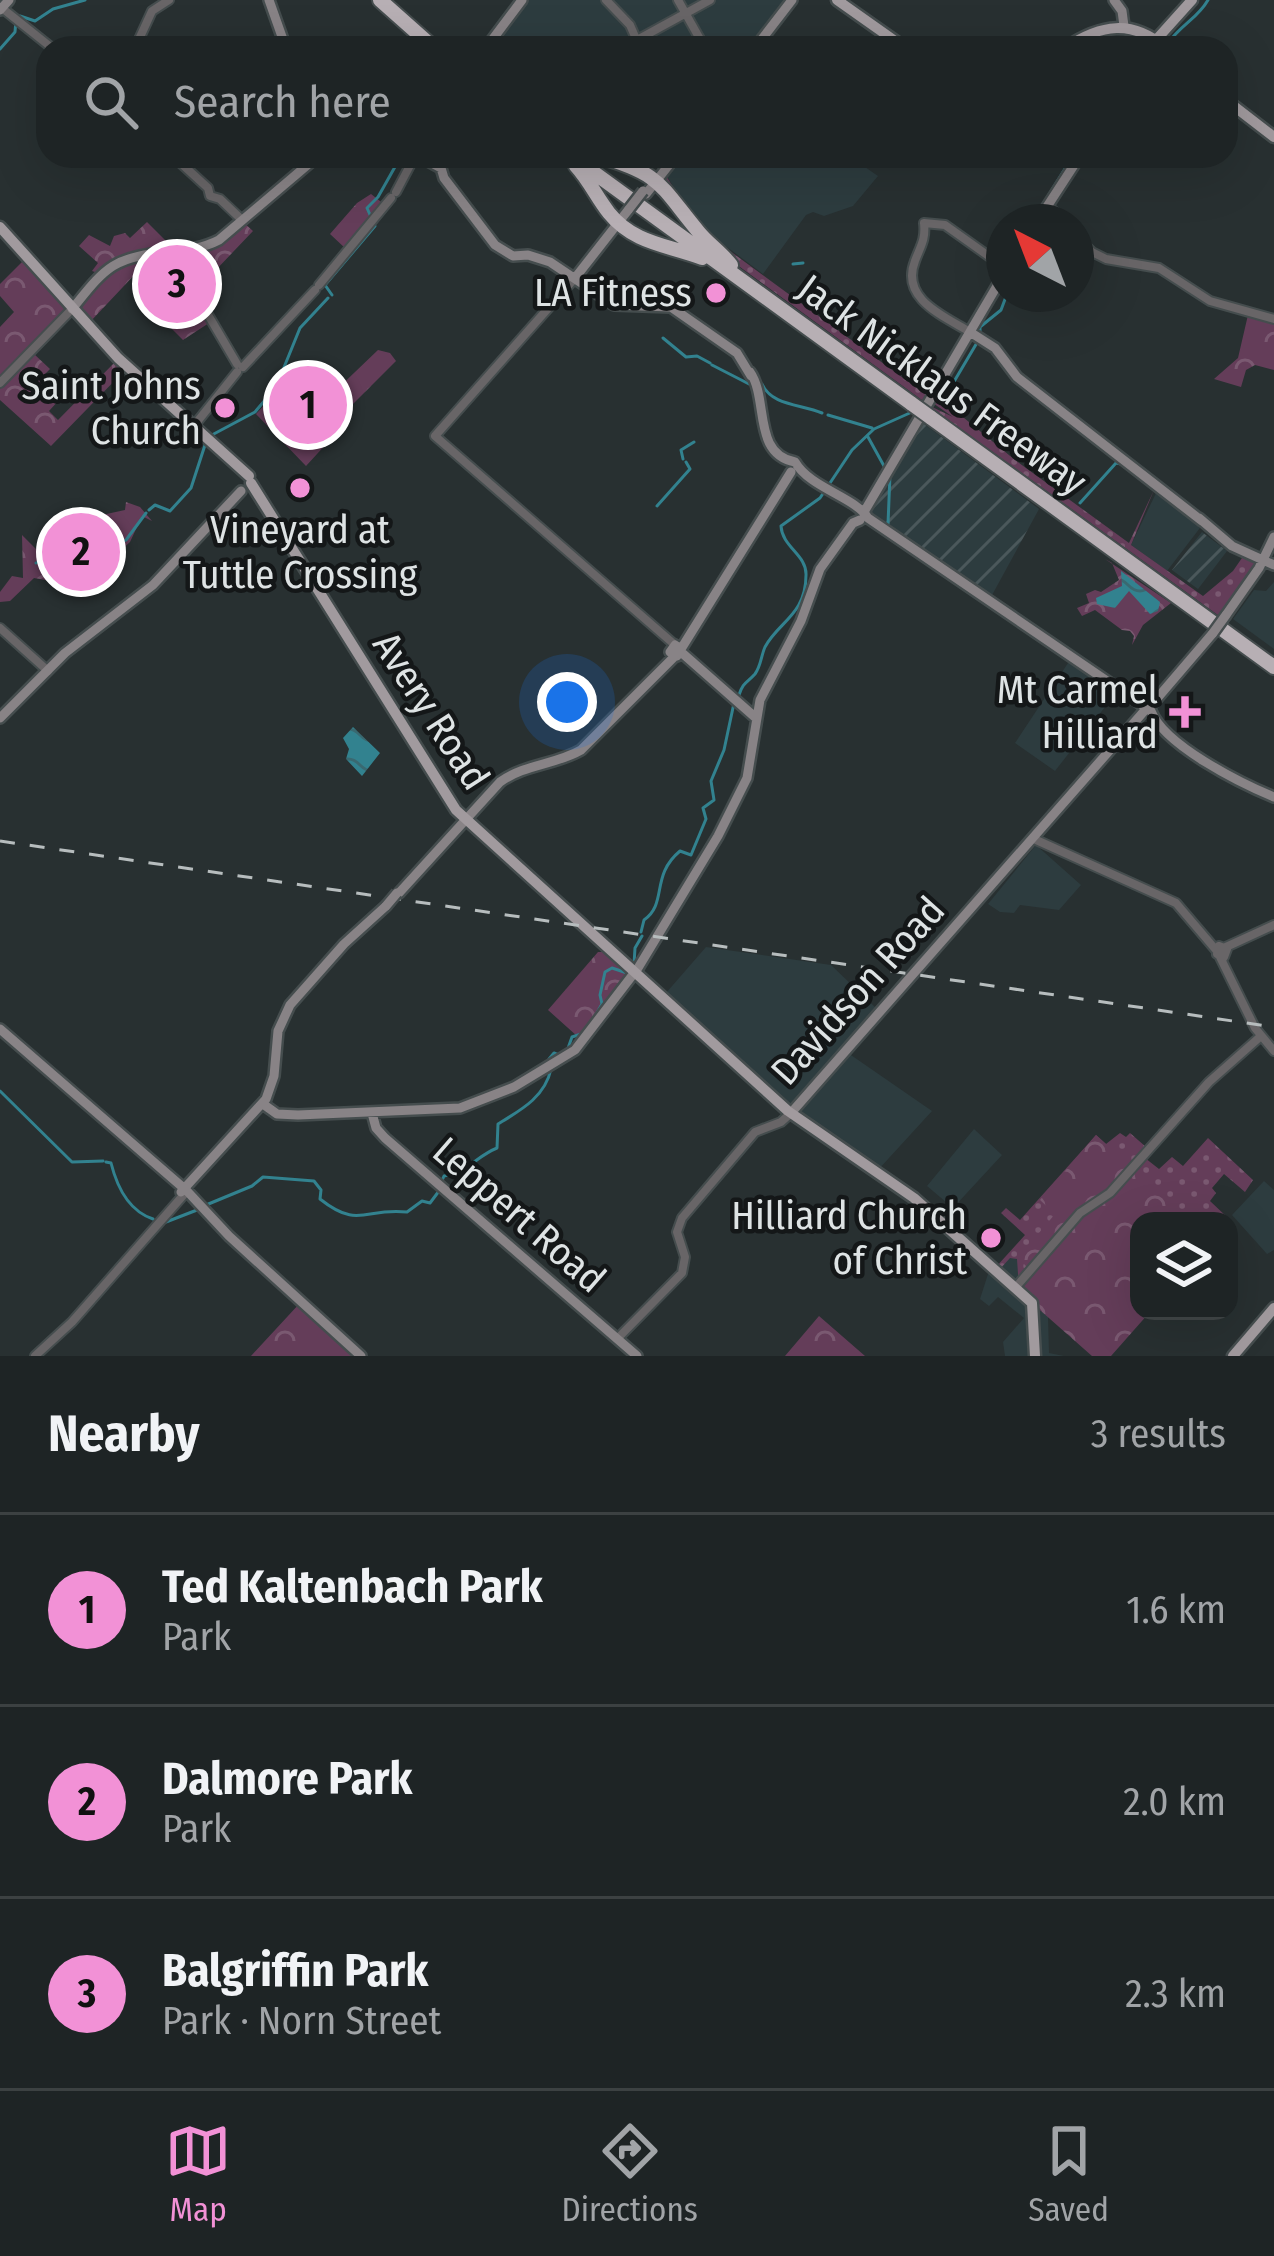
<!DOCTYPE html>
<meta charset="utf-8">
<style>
:root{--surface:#1e2425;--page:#262c2d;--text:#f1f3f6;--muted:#a1a4a7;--line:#3c4142;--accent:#f291d6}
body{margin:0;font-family:"Fira Sans Condensed",sans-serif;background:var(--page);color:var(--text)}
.controls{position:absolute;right:36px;bottom:36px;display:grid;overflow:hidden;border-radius:24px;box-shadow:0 12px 48px #0002}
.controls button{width:108px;height:108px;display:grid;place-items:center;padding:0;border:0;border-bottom:3px solid var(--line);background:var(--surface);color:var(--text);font:60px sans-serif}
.compass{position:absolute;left:986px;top:204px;width:108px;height:108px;border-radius:50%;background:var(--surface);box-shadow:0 12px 48px #0002;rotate:318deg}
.you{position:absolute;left:567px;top:702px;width:42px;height:42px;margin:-30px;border:9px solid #fff;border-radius:50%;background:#1a73e8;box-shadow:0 0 0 18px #1a73e833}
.badge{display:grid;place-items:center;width:78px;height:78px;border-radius:50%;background:var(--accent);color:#111;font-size:39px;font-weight:700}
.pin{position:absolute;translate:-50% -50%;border:6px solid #fff;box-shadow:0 3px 12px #0006}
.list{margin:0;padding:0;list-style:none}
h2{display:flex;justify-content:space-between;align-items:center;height:156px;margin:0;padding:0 48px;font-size:51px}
h2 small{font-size:39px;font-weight:400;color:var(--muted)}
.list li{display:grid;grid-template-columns:78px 1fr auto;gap:36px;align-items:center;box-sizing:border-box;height:192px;padding:0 48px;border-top:3px solid var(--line)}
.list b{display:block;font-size:45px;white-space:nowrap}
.list p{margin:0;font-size:39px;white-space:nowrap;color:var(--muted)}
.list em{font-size:39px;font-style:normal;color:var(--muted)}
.icon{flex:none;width:66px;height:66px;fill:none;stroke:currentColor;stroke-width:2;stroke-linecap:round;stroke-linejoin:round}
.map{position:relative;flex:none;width:1274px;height:1356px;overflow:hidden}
.search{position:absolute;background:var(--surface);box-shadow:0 12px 48px #0002;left:36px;right:36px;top:36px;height:132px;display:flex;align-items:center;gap:30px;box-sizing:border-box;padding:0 42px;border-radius:36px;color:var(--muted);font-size:45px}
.sheet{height:732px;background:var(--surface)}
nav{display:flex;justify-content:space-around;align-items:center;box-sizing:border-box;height:168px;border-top:3px solid var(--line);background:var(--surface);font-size:33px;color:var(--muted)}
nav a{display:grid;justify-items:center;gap:6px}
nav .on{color:var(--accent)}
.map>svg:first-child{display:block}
.built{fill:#2d3c3f}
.industrial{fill:url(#industrial-furrows)}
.grass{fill:url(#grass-dots)}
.park{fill:url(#park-crowns)}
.water{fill:url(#water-waves)}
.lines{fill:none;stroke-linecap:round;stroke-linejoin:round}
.stream{stroke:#32828f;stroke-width:3}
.tertiary-casing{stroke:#454d4e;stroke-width:12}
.secondary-casing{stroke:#454d4e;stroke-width:14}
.primary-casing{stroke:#454d4e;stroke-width:15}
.motorway-casing{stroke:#454d4e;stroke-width:18}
.tertiary{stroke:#686567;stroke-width:8}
.secondary{stroke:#888386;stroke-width:9}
.primary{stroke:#a19a9e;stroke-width:10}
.motorway{stroke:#b7afb4;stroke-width:14}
.rail{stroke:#b7bdbe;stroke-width:3;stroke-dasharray:15 15;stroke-linecap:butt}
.secondary-bridge-casing{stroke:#454d4e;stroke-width:14;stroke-linecap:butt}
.motorway-bridge-casing{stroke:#454d4e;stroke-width:18;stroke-linecap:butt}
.secondary-bridge{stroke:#888386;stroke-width:9}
.motorway-bridge{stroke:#b7afb4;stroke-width:14}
.poi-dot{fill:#f291d6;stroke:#141718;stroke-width:4.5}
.labels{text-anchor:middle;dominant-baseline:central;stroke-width:9;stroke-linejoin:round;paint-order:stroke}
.poi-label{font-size:39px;fill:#dee3e4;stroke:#141718;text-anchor:end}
.street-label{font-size:39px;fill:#dee3e4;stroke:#141718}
</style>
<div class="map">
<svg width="1274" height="1356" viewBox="0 0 1274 1356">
<defs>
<pattern id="industrial-furrows" width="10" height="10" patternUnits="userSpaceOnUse" patternTransform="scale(3)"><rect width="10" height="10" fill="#2d3c3f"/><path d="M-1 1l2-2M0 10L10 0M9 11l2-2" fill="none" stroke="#4b585b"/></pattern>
<pattern id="grass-dots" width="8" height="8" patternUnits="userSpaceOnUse" patternTransform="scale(3)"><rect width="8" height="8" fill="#643d59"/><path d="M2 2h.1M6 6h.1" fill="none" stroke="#7a5971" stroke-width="1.8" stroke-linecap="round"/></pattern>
<pattern id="park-crowns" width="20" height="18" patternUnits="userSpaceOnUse" patternTransform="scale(3)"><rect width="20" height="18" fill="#643d59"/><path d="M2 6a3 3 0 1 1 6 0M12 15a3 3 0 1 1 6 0" fill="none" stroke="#7a5971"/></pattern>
<pattern id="water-waves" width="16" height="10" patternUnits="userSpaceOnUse" patternTransform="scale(3)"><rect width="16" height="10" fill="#32828f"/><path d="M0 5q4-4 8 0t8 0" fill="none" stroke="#396971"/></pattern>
</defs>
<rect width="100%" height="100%" fill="#283031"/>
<!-- built -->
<path class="built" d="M529 0H794L763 39 773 48H493Z
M622 156H849L878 176 853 206 824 216 813 212 806 215 763 274 696 224 657 160 648 164Z
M1158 489 1203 524 1167 571 1131 545Z
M1274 582V649L1233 619 1254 590 1266 591Z
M1070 660 1116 693 1055 771 1015 743Z
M1036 845 1081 885 1059 910 1020 905 1014 913 1000 912 988 904Z
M706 947 831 965 877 1009 790 1107 666 993Z
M848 1053 932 1111 878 1170 795 1112Z
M974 1129 1002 1155 953 1208 927 1186Z
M1264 1181 1274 1190V1250L1267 1254 1232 1215Z
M1011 1254 1030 1270 1048 1317 1049 1353 1064 1356H1005L1003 1342 1024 1318 998 1297 989 1306 980 1299 988 1274Z"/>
<!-- industrial -->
<path class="industrial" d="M920 421 1039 509 992 595 873 516 870 504Z
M1202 532 1227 551 1198 589 1172 570Z"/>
<!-- grass -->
<path class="grass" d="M665 174 696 224 715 240 929 397 926 403 729 259 700 233 662 180Z
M935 394 1015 460 1129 543 1154 490 1131 545 1203 596 1233 571 1244 555 1259 563 1222 618 928 405 953 417 930 401Z
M1120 1133 1126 1137 1130 1133 1146 1147 1145 1158 1159 1169 1172 1157 1183 1166 1208 1138 1253 1180 1245 1192 1224 1174 1212 1188 1216 1193 1210 1201 1228 1218 1225 1221H1139L1019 1288 1017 1259 1010 1258 999 1270 996 1267 1025 1235 1001 1213 1006 1208 1020 1220 1096 1135 1106 1144Z"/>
<!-- park -->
<path class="park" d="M371 194 385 205 345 248 330 234 357 203Z
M147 222 167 242 174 239 175 245 123 256 98 273 92 271 98 263 79 246 89 235 110 246 114 236 125 233 130 238Z
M243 222 253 231 193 294 209 323 183 340 167 324 180 309 138 271 90 322 77 307 105 275 129 262 203 249Z
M23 261 66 308 0 377V327L14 312 0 296V284Z
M1248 315 1274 320V370L1255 365 1246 370 1241 387 1214 379 1238 358Z
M378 350 390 353 396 361 333 424 339 430 306 466 256 414 288 380 296 386 307 374 331 395Z
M34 354 50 369 39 380 59 400 49 411 58 420 116 361 125 370 51 446 0 400V389Z
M126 502 140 507 152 521 142 516 130 542 118 553 114 550 105 559 97 553 84 554 56 582 34 578 10 601 0 602V592L12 576 23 578 22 535 37 550 56 551 79 530 74 513 88 518 125 510Z
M1105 559 1171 603 1143 625 1132 645 1134 636 1130 631 1122 630 1095 610 1082 616 1077 608 1089 603 1086 594 1095 590 1101 592 1119 580 1112 563Z
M598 952H606L628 972 629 978 568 1056 577 1036 548 1010Z
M1096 1135 1192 1221H1139V1311H1165L1155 1317 1149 1313 1111 1356H1092L1015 1288 1030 1270 1018 1258 1055 1214 1040 1200Z
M300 1303 361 1356H251Z
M819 1316 865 1356H785Z"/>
<!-- water -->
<path class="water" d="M1121 571 1160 602 1158 611 1150 614 1129 591 1115 608 1097 604 1096 598 1122 586Z
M353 727 380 753 362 776 346 759 349 749 343 738Z"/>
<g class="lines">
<!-- stream -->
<path class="stream" d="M20 16 35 21 53 9 85 0
M1169 42C1182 24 1198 18 1208 0
M479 48 490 35
M0 49 15 32 16 20
M1043 204 1073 156
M793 264 803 263
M332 295 325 285 375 226 367 208 378 197 400 158
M980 333V327L1001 310 1007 294
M663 338 686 357 697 356 710 363
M712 365 751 385
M762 384C772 406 801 404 822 413
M935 397 952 385 978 341
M828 415 872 428
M210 436 255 412 276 387 300 328 328 298
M868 437 884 466
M683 459 681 450 694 442
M1080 503 1116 463 1121 464
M657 506 690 469 686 462
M149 510 155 505 170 511 191 488 205 445
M888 524 890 475
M36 563 56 554 82 534 103 552 126 540 146 513
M739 695C743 682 747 683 755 674 761 666 761 656 765 647 778 622 806 615 806 575 807 555 782 547 781 526L820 498 852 450 874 429 912 412
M641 932 644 920C668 903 650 876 680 851L691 855 706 819 703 808 714 800 711 781 724 750 734 703
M634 964 635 948 642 936
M594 1018 602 1004 600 995 605 972 612 968 627 973
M567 1051 572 1037 581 1034
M551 1064 549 1059 554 1053 561 1056
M0 1091 72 1162 103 1161
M106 1162 111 1163C117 1187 129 1211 153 1219
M441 1183 444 1176C466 1173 477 1156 497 1148L498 1124C521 1110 545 1097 551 1069
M206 1205 252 1186 263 1177 314 1181 321 1190 320 1199C359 1230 365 1207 407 1212L422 1201 430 1203 439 1191
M166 1222 197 1210"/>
<!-- tertiary casing -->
<g class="tertiary-casing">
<path id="tertiary" d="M606 0 630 25 640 48
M678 0 705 48
M2 8 52 48
M637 40 710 0
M135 48 152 11 169 0
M173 156 208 188 210 196 220 199 242 220
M396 192 415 156
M1048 206 1066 222
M1076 236 1092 252 1106 259 1159 268 1210 301 1274 319
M179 249 187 279 237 364
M575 278 435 436 675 645
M319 285 391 198
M970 332C944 316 900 299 915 261 920 247 926 240 924 223L945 225 1004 267
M243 367 315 290
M0 383 72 309
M193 427 237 372
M0 628 48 671
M1034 839 1176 903 1216 950
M1219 946 1227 949 1224 957 1217 954Z
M1226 947 1274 925
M1220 957 1255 1028 1274 1051
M1015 1288 1080 1213 1110 1193 1209 1082 1261 1036
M617 1339 682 1273 685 1257 677 1232 682 1218 755 1132 781 1122 791 1113
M35 1356 72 1322 187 1191"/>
</g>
<!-- secondary casing -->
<g class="secondary-casing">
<path id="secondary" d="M269 0 286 48
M1114 0 1122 11 1124 26
M0 10 9 0
M486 48 522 0
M755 48 792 0
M419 156 441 168 444 178 495 245 513 256 528 255 550 262 614 305 671 307 737 353 751 376
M646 194 676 156
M1037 222 1080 156
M575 278 629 209
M72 309C84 295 97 276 113 266 144 247 187 257 219 240L318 156
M970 332 995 348 1017 377 1202 521
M750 372C769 399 752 454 795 462 810 488 855 497 868 518L1151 711C1164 745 1240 783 1274 797
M864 512 1004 274
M1199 518 1232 546 1274 565
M1226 615 1259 568 1274 537
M675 645 681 649 677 656 670 652Z
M681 649 791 472
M681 652 756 718
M1148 709 1213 633
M0 718 65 653 153 585 241 491
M399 893 500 782C525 764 555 765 581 750L675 656
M0 1029 187 1191 229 1236 361 1356
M263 1104 277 1114 298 1115 460 1108 514 1087 575 1050 638 968 718 836 747 778 760 700 801 621 820 569 853 523 860 520
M372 1113 376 1128 385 1138 637 1356
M791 1113 1146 709
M181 1192 266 1099 274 1076 278 1031 290 1005 344 944 386 906"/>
</g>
<!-- primary casing -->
<g class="primary-casing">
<path id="primary" d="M837 0 905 48
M1156 40 1192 0
M1065 48C1101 24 1132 19 1166 48
M1226 100 1274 137
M0 227 118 358 249 476
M251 483 456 810 788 1111 914 1198 1032 1303 1035 1356
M1233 1356 1274 1308"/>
</g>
<!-- motorway casing -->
<g class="motorway-casing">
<path id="motorway" d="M380 0 434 48
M571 156 912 404
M599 156C661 174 659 184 697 230 707 243 721 252 731 265
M576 166C589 180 597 198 609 213 634 244 668 245 702 258
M930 417 1274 667"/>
</g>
<!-- tertiary -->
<use href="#tertiary" class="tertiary"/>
<!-- secondary -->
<use href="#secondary" class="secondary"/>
<!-- primary -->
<use href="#primary" class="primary"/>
<!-- motorway -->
<use href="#motorway" class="motorway"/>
<!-- rail -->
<path class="rail" d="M0 841 1274 1027"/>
<!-- secondary-bridge casing -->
<g class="secondary-bridge-casing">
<path id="secondary-bridge" d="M629 209 643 191
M1213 633 1226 615
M386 906 397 893"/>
</g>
<!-- motorway-bridge casing -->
<g class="motorway-bridge-casing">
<path id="motorway-bridge" d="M912 404 930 417"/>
</g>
<!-- secondary-bridge -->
<use href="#secondary-bridge" class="secondary-bridge"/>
<!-- motorway-bridge -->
<use href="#motorway-bridge" class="motorway-bridge"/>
</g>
<!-- markers -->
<g class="poi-dot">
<circle cx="716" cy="293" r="12"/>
<circle cx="225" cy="408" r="12"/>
<circle cx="300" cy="488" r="12"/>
<path d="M1179 694h12v12h12v12h-12v12h-12v-12h-12v-12h12z"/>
<circle cx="991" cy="1238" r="12"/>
</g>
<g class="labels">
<!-- poi labels -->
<g class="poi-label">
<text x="692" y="293">LA Fitness</text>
<text x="201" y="386">Saint Johns<tspan x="201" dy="45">Church</tspan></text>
<text x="300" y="530" text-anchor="middle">Vineyard at<tspan x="300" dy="45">Tuttle Crossing</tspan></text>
<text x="1158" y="690">Mt Carmel<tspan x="1158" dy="45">Hilliard</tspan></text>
<text x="967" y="1216">Hilliard Church<tspan x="967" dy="45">of Christ</tspan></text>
</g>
<!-- street labels -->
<g class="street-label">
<text transform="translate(942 385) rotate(36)">Jack Nicklaus Freeway</text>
<text transform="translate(431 711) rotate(57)">Avery Road</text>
<text transform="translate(858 991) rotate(-48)">Davidson Road</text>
<text transform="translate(519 1215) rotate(41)">Leppert Road</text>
</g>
</g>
</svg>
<div class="controls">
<button><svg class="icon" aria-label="layers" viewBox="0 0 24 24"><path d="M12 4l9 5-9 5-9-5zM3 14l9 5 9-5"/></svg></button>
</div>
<svg class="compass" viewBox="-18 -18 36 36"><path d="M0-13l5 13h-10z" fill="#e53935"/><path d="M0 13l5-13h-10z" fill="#a1a4a7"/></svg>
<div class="you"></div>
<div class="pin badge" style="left:308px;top:405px">1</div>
<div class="pin badge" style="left:81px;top:552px">2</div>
<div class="pin badge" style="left:177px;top:284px">3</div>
<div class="search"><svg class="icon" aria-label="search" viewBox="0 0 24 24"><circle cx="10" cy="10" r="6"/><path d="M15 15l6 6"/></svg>Search here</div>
</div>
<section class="sheet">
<h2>Nearby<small>3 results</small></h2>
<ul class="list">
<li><span class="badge">1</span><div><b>Ted Kaltenbach Park</b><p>Park</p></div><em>1.6 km</em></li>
<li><span class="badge">2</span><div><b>Dalmore Park</b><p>Park</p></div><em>2.0 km</em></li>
<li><span class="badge">3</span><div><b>Balgriffin Park</b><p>Park · Norn Street</p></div><em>2.3 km</em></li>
</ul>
</section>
<nav>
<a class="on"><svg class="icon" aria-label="map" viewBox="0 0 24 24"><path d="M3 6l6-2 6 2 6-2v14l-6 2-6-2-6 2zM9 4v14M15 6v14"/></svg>Map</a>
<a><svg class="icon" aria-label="directions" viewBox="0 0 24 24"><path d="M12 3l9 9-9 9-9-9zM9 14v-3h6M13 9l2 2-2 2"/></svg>Directions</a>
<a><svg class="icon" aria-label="saved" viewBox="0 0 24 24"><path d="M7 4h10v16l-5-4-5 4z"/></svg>Saved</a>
</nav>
